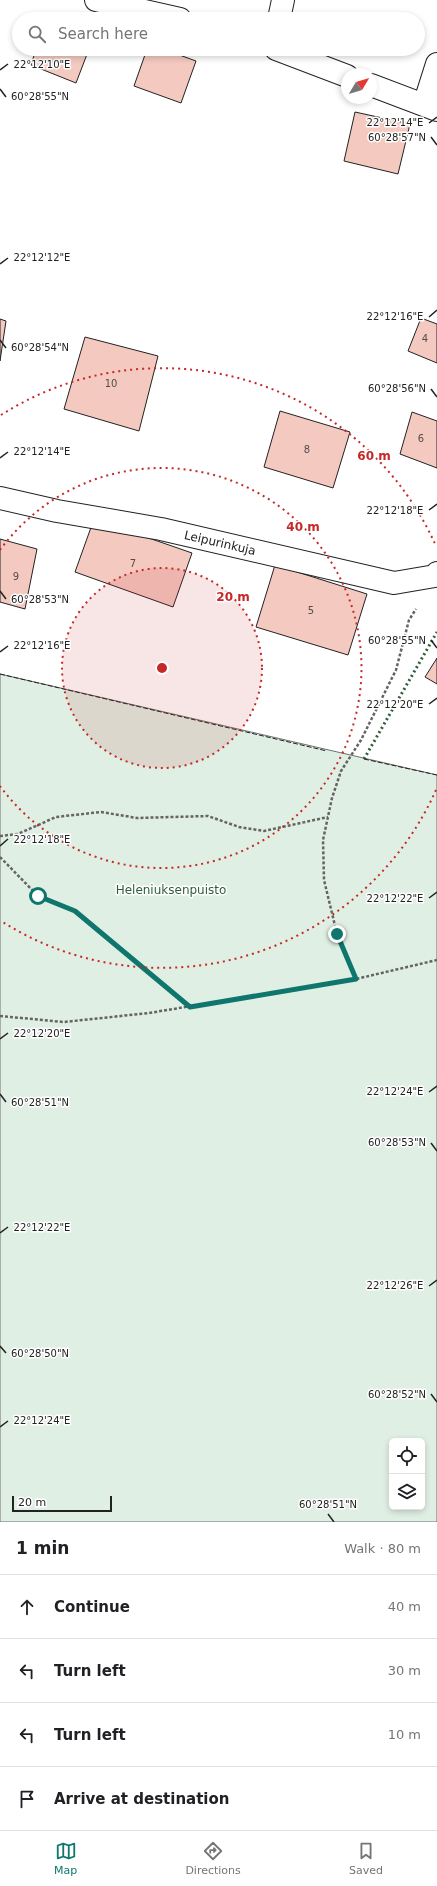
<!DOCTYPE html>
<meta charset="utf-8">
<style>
:root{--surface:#fff;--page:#f6f6f6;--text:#202124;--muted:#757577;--line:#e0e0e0;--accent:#0f766e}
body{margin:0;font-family:"DejaVu Sans",sans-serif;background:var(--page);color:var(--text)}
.controls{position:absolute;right:12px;bottom:12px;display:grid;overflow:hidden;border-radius:6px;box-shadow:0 2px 6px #0003}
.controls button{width:36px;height:36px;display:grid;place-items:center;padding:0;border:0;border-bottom:1px solid var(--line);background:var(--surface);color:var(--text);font:20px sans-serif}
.compass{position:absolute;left:341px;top:68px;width:36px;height:36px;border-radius:50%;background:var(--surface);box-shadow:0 2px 6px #0003;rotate:52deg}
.scale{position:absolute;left:12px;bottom:10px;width:100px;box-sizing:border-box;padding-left:4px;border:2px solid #222;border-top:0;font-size:11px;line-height:14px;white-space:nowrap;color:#222;-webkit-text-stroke:3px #fff;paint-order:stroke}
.stop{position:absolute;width:12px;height:12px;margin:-9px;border:3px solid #0f766e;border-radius:50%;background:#fff}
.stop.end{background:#0f766e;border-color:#fff;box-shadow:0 1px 4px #0008}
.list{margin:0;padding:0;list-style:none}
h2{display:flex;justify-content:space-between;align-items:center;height:52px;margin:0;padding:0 16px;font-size:17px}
h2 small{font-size:13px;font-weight:400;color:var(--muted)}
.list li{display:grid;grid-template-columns:26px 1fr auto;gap:12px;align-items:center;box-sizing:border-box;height:64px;padding:0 16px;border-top:1px solid var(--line)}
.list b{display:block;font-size:15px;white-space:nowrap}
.list em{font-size:13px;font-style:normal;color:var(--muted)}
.icon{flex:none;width:22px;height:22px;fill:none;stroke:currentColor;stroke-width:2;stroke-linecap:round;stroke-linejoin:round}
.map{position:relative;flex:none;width:437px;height:1522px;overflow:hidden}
.search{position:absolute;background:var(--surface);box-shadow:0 2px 6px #0003;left:12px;right:12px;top:12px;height:44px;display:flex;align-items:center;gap:10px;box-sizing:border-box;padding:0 14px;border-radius:22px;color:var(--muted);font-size:15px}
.sheet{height:308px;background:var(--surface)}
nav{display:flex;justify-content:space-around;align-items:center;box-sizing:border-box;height:56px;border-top:1px solid var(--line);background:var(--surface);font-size:11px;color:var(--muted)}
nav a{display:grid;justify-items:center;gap:2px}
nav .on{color:var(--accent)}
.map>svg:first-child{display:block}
.green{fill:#e0efe3;stroke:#6f6f6f;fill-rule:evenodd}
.building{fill:#f3c9c0;stroke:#222}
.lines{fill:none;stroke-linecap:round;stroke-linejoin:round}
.minor-casing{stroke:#222;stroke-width:24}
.path{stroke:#646464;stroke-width:2.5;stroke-dasharray:3 2;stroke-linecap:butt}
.minor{stroke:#fff;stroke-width:22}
.hedge{stroke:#2f5e38;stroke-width:3;stroke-dasharray:2 3;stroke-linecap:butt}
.fence{stroke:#222;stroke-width:1;stroke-dasharray:5 2;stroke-linecap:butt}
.route{stroke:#0f766e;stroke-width:5}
.ticks{fill:none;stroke:#222;stroke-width:1.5}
.ring{fill:none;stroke:#c62828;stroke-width:2;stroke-dasharray:2 4}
.labels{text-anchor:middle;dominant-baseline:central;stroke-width:3;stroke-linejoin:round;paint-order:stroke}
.number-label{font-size:10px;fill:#564c4a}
.street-label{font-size:12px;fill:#222;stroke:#fff}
.park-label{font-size:12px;fill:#2f5e38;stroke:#fff}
.ticks-label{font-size:10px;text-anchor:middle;fill:#222;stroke:#fff;stroke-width:3;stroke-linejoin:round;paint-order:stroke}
.centre{fill:#c62828;stroke:#fff;stroke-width:2}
.ring-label{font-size:12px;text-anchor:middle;font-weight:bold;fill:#c62828;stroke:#fff;stroke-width:3;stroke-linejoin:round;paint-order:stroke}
</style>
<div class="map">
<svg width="437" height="1522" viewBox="0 0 437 1522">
<rect width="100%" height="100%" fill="#fff"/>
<!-- green -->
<path class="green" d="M0 674 437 775V1522H0ZM392 1441H422V1507H392Z"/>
<!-- building -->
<path class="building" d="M36 49H89L76 83 31 65Z
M147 49H163L196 61 181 103 134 86Z
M355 112 410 124 398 174 344 161Z
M421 318 437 324V363L408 351Z
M0 319 6 321 0 361Z
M85 337 158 356 139 431 64 409Z
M280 411 350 432 333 488 264 467Z
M412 412 437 421V468L400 454Z
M94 519 192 553 173 607 75 572Z
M0 539 37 549 25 609 0 602Z
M275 565 367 594 348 655 256 627Z
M437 658V684L425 677Z"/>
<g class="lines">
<!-- minor casing -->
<g class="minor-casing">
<path id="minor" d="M96 0 180 19
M279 19 283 0
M276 49 347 76
M371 85 437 110
M424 105 437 64
M0 498 57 511 161 529 394 583 435 576 437 573"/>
</g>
<!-- path -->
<path class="path" d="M0 836 18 834 56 817 101 812 137 818 208 816 239 827 264 831 328 817
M0 857 38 896 75 911 189 1006
M356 979 337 934 324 880 323 840 332 798 341 771 361 740 396 670 409 620 416 609
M0 1016 64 1022 149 1013 356 979 437 960"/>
<!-- minor -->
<use href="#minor" class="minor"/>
<!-- hedge -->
<path class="hedge" d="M364 759 437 632"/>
<!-- fence -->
<path class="fence" d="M0 674 327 751
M364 759 437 775"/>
</g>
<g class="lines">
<!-- route -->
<path class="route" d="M38 896 75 911 190 1007 356 979 337 934"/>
</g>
<!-- ticks -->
<path class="ticks" d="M0 70 8 64M0 89 6 97M429 123 437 117M431 137 437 145M0 264 8 258M429 317 437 310M0 340 6 348M431 389 437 397M0 458 8 452M429 510 437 504M0 591 6 599M431 640 437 648M0 652 8 646M429 704 437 698M0 846 8 839M429 898 437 892M0 1039 8 1033M429 1092 437 1086M0 1094 6 1102M431 1143 437 1151M0 1233 8 1227M429 1286 437 1280M0 1346 6 1353M431 1394 437 1402M0 1427 8 1421M328 1514 334 1522"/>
<!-- distance rings -->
<circle cx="162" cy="668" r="100" fill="#c62828" fill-opacity=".12"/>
<g class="ring">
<circle cx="162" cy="668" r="100"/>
<path d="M0 550A200 200 0 1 1 0 786"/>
<path d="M436 790A300 300 0 0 1 1 921M1 415A300 300 0 0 1 436 546"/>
</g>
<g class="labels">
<!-- number labels -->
<g class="number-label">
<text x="425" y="338">4</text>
<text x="111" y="383">10</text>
<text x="421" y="438">6</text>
<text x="307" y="449">8</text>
<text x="133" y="563">7</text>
<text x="16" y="576">9</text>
<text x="311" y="610">5</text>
</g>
<!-- street labels -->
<g class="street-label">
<text transform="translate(220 543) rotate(13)">Leipurinkuja</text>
</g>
<!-- park labels -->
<g class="park-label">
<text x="171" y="890">Heleniuksenpuisto</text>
</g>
</g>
<g class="ticks-label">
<text x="42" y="68">22°12'10"E</text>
<text x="40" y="100">60°28'55"N</text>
<text x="395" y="126">22°12'14"E</text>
<text x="397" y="141">60°28'57"N</text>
<text x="42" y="261">22°12'12"E</text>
<text x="395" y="320">22°12'16"E</text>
<text x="40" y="351">60°28'54"N</text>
<text x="397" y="392">60°28'56"N</text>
<text x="42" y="455">22°12'14"E</text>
<text x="395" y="514">22°12'18"E</text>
<text x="40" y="603">60°28'53"N</text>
<text x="397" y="644">60°28'55"N</text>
<text x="42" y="649">22°12'16"E</text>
<text x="395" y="708">22°12'20"E</text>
<text x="42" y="843">22°12'18"E</text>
<text x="395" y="902">22°12'22"E</text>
<text x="42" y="1037">22°12'20"E</text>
<text x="395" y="1095">22°12'24"E</text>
<text x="40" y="1106">60°28'51"N</text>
<text x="397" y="1146">60°28'53"N</text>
<text x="42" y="1231">22°12'22"E</text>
<text x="395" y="1289">22°12'26"E</text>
<text x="40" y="1357">60°28'50"N</text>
<text x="397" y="1398">60°28'52"N</text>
<text x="42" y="1424">22°12'24"E</text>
<text x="328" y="1508">60°28'51"N</text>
</g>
<circle cx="162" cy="668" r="6" class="centre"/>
<g class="ring-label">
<text x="374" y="460">60 m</text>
<text x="303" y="531">40 m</text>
<text x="233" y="601">20 m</text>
</g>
</svg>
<div class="controls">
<button><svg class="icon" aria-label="locate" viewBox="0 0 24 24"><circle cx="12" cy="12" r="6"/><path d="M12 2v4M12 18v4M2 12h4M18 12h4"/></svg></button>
<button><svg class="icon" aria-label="layers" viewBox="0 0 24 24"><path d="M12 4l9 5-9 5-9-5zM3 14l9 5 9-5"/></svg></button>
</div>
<svg class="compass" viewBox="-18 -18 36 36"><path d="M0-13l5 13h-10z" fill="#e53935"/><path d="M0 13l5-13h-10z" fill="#757577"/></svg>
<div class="scale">20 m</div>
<div class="stop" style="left:38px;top:896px"></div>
<div class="stop end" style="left:337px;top:934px"></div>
<div class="search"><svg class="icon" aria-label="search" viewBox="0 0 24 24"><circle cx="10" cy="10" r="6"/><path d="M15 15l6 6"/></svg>Search here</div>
</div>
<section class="sheet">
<h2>1 min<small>Walk · 80 m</small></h2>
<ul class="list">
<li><svg class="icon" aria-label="ahead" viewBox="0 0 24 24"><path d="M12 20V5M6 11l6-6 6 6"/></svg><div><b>Continue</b></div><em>40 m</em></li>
<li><svg class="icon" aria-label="left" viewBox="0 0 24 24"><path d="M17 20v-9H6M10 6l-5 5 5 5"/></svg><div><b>Turn left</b></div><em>30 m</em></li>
<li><svg class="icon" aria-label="left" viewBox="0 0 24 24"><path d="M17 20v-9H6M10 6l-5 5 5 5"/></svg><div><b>Turn left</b></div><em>10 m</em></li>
<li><svg class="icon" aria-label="arrive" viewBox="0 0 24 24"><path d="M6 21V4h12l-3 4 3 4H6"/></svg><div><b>Arrive at destination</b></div></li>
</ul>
</section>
<nav>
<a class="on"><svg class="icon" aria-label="map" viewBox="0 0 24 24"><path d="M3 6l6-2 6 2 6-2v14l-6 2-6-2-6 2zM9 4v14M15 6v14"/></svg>Map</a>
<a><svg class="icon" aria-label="directions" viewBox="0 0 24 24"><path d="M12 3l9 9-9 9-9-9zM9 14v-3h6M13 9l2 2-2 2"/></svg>Directions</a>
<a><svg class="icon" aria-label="saved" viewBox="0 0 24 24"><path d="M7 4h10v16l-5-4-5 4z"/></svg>Saved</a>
</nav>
